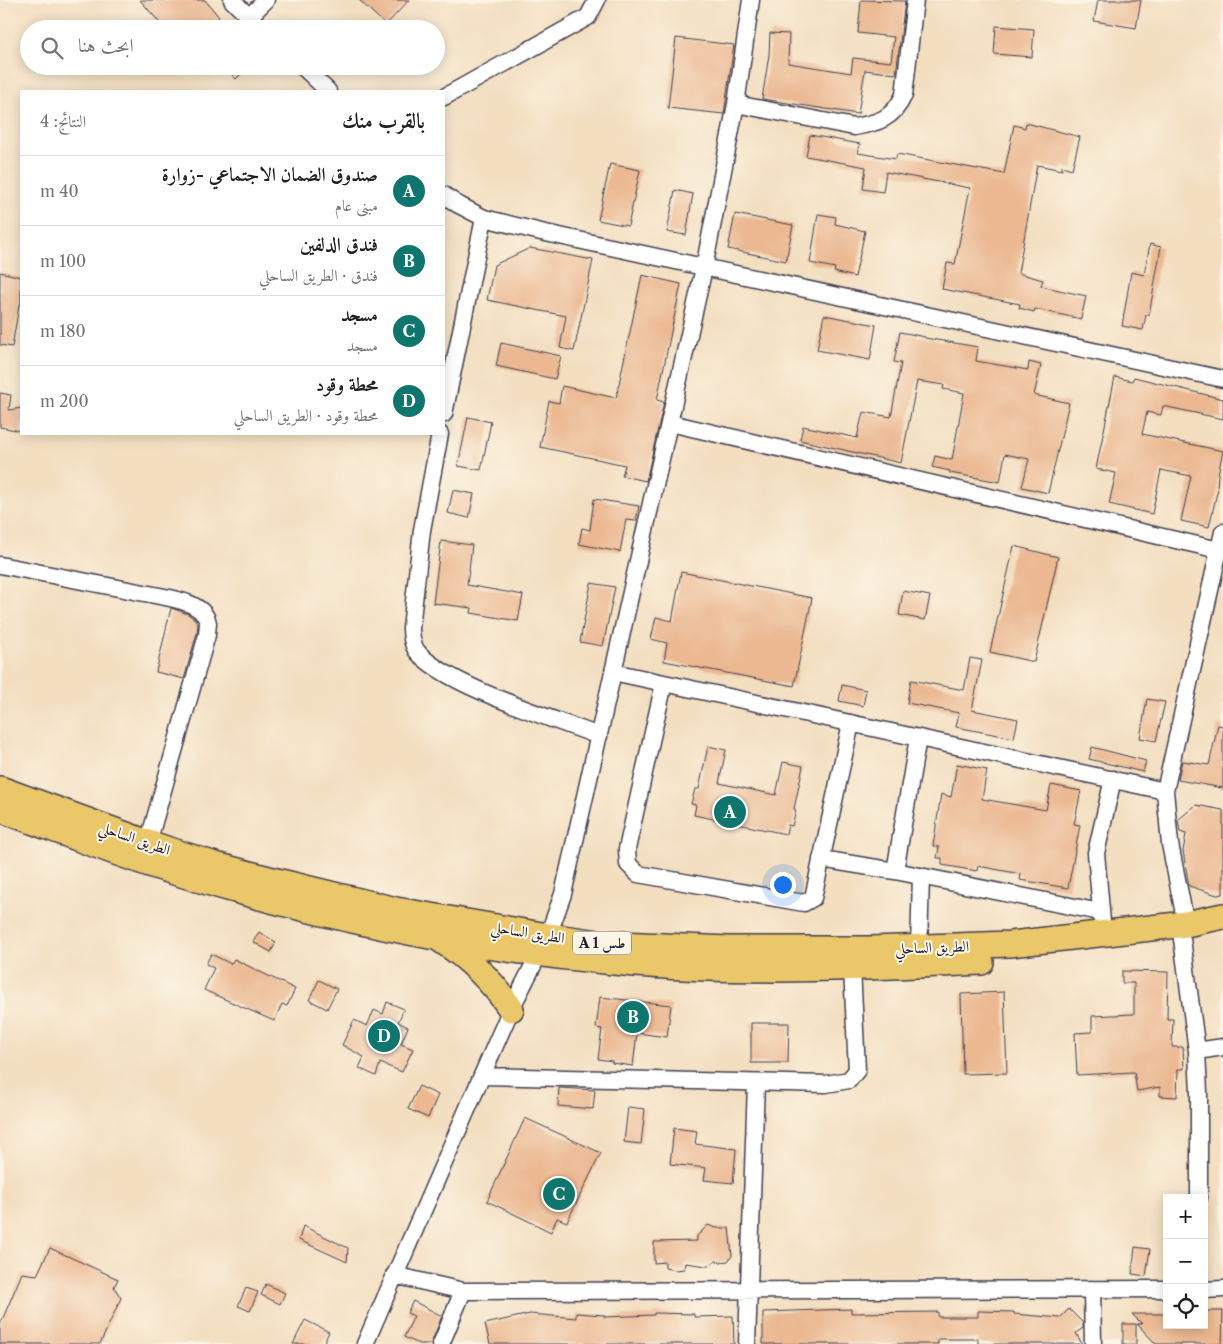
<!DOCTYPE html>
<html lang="ar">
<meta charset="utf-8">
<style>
:root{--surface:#fff;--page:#f6f6f6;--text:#202124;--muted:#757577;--line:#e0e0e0;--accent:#0f766e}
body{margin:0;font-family:"Libre Caslon Text",Amiri,serif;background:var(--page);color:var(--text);direction:rtl}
.controls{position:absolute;right:15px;bottom:15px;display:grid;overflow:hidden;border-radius:0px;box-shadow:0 2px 12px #0003}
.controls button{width:45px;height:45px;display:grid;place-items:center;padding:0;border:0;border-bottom:1px solid var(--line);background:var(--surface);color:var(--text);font:25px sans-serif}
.you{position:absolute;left:782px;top:884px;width:18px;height:18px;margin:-12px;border:4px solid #fff;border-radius:50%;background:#1a73e8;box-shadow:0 0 0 8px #1a73e833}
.badge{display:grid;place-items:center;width:32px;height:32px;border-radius:50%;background:var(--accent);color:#fff;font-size:16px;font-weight:700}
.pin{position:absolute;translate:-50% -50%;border:2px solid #fff;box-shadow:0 1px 5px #0006}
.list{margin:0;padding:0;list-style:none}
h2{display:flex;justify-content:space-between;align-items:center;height:65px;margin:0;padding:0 20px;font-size:21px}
h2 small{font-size:16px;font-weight:400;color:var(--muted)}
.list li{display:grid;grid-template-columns:32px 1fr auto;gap:15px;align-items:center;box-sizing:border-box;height:70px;padding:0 20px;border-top:1px solid var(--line)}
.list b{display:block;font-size:19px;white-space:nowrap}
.list p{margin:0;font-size:16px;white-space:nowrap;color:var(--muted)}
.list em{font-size:16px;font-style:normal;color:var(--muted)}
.icon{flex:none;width:28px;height:28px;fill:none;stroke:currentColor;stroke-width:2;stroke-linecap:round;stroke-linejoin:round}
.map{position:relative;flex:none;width:1223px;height:1344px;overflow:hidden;direction:ltr}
.search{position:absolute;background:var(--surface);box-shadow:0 2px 12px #0003;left:20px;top:20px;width:425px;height:55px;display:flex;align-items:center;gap:12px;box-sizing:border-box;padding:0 18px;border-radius:28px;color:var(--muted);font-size:19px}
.panel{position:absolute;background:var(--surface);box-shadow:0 2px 12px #0003;left:20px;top:90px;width:425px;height:345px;border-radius:0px;direction:rtl}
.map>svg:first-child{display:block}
.building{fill:#ebb891}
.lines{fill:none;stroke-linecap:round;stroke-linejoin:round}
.minor-casing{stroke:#413e4f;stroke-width:19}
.highway-casing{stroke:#413e4f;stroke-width:28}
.minor{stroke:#fff;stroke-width:16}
.highway{stroke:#eac769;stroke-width:25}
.labels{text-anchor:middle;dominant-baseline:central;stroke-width:4;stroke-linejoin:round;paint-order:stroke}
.shield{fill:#fcf5e5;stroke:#63616e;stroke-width:1}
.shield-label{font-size:14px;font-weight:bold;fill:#22223b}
.street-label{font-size:15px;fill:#22223b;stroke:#fcf5e5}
</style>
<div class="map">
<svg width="1223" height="1344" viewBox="0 0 1223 1344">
<rect width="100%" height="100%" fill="#fcf5e5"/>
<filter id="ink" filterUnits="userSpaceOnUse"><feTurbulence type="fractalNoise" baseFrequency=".02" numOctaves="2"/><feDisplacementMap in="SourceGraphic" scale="10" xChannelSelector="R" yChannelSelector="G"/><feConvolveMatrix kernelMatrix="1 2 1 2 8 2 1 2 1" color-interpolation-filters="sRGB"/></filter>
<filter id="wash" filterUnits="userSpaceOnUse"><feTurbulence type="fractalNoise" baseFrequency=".0096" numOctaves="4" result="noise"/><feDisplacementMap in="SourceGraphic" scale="20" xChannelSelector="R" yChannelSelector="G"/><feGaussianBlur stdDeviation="1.12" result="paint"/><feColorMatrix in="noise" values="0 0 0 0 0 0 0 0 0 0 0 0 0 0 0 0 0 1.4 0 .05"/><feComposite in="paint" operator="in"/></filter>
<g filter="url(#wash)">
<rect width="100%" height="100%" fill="#f3dec0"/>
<g id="blocks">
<!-- building -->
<path class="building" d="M140 0H205L219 17 204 29H152L160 23Z
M359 0H409L386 25Z
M861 0 905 1 896 74 865 70 858 114 762 99 769 55 770 33 789 34 788 63 851 73 853 58 891 62 894 37 858 33Z
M1098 0H1141L1136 28 1094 21Z
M996 26 1034 29 1032 57 994 54Z
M676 38 734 45 724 114 668 108Z
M223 66H249L236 79Z
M1026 123 1080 137 1072 169 1062 166V170L1037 165 1018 273 1043 280 1041 286 1086 296 1081 319 1035 309 1034 312 1019 308 1020 304 942 289 947 263 955 264 970 188 886 172 883 192 863 189 866 167 806 156 810 135 860 144 858 153 896 159 897 154 1004 174 1014 125 1025 128Z
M610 164 640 170 628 226 598 220Z
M675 190 693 194 686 235 667 232Z
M735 214 793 225 786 261 728 249Z
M818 214 836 217 835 224 865 231 855 277 834 272 835 268 810 263Z
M1150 244 1161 247 1149 315H1146L1143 330 1122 326 1131 272 1144 275Z
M530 248 593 260 574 351 560 348 566 316 487 300 494 265Z
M0 272 21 277V305H19L12 347 0 345Z
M642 275 681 284 657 400 664 402 646 481 622 476 625 465 540 447 549 401 559 403 562 386 616 398Z
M824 315 876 325 870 360 817 350Z
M900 332 925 337V338L978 347 976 361 1028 370 1029 362 1041 365 1034 395 1069 403 1048 493 1022 487 1029 459 1005 454 1000 482 950 473V471L932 467 935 456 952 460 964 393 943 389 944 385 917 381 901 463 800 440 803 426 857 438 863 412 891 417 901 363 894 362Z
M501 343 561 356 555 379 496 366Z
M1115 377 1132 381 1134 377 1223 399V419L1163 406 1161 415 1147 412 1142 434 1223 451 1218 474 1217 488H1218L1209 527 1181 521 1191 476 1161 470 1152 514 1109 504 1116 473 1096 469Z
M0 393 11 395 9 410 21 408V431L0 427Z
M468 417 491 422 481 470 458 466Z
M453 490 474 494 469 518 448 513Z
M594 499 639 506 636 521 626 520 620 552 579 544 582 528 590 530Z
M441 541 472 545 467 585 523 595 518 621 471 613 472 608 433 603Z
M1014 546 1058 557 1034 662 990 652Z
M681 572 812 598 794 686 664 661 667 643 651 639 656 617 672 621Z
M591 583 615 587 603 646 580 642Z
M903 591 930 596 925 620 899 615Z
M171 608 188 614 195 619 198 624 197 633 184 679 156 672Z
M970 658 982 660 972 710 1018 719 1014 738 956 727 959 713 907 703 911 680 964 690Z
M842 685 866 690 863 706 839 701Z
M1147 699 1165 702 1156 741 1140 738Z
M1218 725 1223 726V788L1178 780 1182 761 1209 765Z
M708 746 726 750 719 783 776 795 783 762 803 766 794 809 796 810 792 826 788 825 786 834 694 815 696 805 691 804 695 789H699Z
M1092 747 1146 761 1143 772 1089 759Z
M957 764 987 770 982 799 1046 810 1051 785 1081 791 1074 824 1080 825 1068 888 1020 880 1021 874 978 866 977 871 942 865V858H937L939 847 933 846 941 794 951 797Z
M1196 805 1223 810V894L1217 895 1189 886 1183 851 1186 834 1180 832 1178 820Z
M259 932 276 942 271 952 253 942Z
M211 954 231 964 234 959 295 989 287 1006 282 1004 274 1021 204 990 214 968 206 964Z
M1122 971 1168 972 1167 1019H1173L1172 1047H1183L1184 1069H1178L1177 1097 1160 1096V1087L1137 1091 1134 1072 1077 1075 1075 1033 1092 1032V1016L1134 1014V983H1122Z
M319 980 337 989 327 1009 309 1000Z
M1004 992 1007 1073 963 1074 961 994Z
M600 997 671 1005 667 1037 637 1033 633 1066 612 1063V1061L598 1059 602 1029 596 1028Z
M387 1002 404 1009 398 1022 408 1027 401 1044 413 1049 402 1072 380 1063 376 1076 359 1068 364 1057 342 1045 354 1020 367 1026 374 1010 383 1014Z
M751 1023H789L788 1063H751Z
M419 1086 438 1095 428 1118 408 1109Z
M559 1088 595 1090 593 1109 558 1106Z
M628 1107 645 1109 641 1144 624 1142Z
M525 1118 601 1153 567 1222 557 1218 551 1232 487 1201Z
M674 1128 697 1131 695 1144 736 1149 733 1183 704 1180 706 1168 670 1164Z
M708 1225 716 1228H729L732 1256 728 1261 721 1262 716 1261 707 1266 685 1263 684 1269 675 1270 665 1268V1262L654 1263V1242L697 1241V1236Z
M303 1226 348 1248 347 1262 299 1240Z
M1135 1247 1150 1249 1146 1276 1132 1274Z
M50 1248 118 1279 114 1287 121 1298 100 1344H0V1325L22 1273 37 1275Z
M266 1284 285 1293 280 1304 261 1295Z
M246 1288 258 1292 250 1311 238 1306Z
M413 1301 442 1316 431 1344H419L404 1337 414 1316 407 1313Z
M851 1309V1313L938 1312V1317H978V1311L1014 1312V1314L1060 1318 1069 1309 1083 1323V1328L1076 1333 1082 1344H978V1339H938V1344H763V1312Z
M1204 1311H1223L1222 1344H1156L1137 1324H1142L1132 1314H1167V1325H1204Z
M576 1313 604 1315V1317L654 1315V1313L694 1314V1317L733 1316 734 1344H490L485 1324 530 1314 576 1318Z
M305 1320 329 1332 323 1344H293Z
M1123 1324H1136V1344H1123Z"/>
</g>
</g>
<g filter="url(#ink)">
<use href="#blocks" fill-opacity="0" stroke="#413e4f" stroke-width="1"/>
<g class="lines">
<!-- minor casing -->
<g class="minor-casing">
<path id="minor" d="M232 0 261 29
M249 17 266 0
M302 66 328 91
M444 97 588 17 597 0
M736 104 854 127C878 123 893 119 904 95L915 0
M444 195 457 204 484 218 541 232 1223 379
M444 414 484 218
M670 423 1219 550
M440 434 422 530 411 628C411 635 412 643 416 650 441 684 557 720 599 736
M0 565 170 598C183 601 205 606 208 623 208 626 207 631 207 635L148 843
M613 672 1165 791
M664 683 627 849 628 864 638 874 804 903 813 898 851 723
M821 859 895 871 1100 912
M895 871 918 738
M1102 922 1096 853 1113 779
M1186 924 1170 844 1165 791 1223 532
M1182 939 1197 1051 1199 1093V1198
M919 948 921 876
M1197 1051 1223 1047
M482 1076 826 1084 849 1080 857 1070 852 968
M394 1275 463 1291 1167 1289
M1092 1289 1093 1344
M1204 1290 1223 1289
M365 1344 511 1009 548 936 563 894 704 268 736 104 751 0
M441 1344 463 1291
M747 1344 756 1083"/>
</g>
<!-- highway casing -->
<g class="highway-casing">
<path id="highway" d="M0 789 148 843 212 864 273 880 396 910 548 936 599 943 728 949H871L1010 944 1186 924 1223 916
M0 809C57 830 113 853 171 871 314 916 464 948 614 962 736 974 859 968 981 962
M441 940C470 959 492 981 511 1009"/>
</g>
<!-- minor -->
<use href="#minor" class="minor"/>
<!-- highway -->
<use href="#highway" class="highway"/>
</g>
</g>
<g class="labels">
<!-- shield labels -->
<rect class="shield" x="573" y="931.5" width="58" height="23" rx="4"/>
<g class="shield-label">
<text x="602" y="943">A 1 طس</text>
</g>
<!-- street labels -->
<g class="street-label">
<text transform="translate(135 838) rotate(19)">الطريق الساحلي</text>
<text transform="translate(528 932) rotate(9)">الطريق الساحلي</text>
<text transform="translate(932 947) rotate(-2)">الطريق الساحلي</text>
</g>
</g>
</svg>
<div class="controls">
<button>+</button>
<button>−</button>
<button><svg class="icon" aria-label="locate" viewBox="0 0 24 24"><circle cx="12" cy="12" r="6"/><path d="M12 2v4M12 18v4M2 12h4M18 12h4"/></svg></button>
</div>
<div class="you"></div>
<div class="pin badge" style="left:730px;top:812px">A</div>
<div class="pin badge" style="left:633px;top:1017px">B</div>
<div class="pin badge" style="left:559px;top:1194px">C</div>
<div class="pin badge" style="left:384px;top:1036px">D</div>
<div class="search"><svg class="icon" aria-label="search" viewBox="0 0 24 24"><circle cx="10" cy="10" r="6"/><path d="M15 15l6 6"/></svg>ابحث هنا</div>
<section class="panel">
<h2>بالقرب منك<small>النتائج: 4</small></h2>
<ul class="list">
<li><span class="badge">A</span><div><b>صندوق الضمان الاجتماعي -زوارة</b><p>مبنى عام</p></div><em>40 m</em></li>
<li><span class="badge">B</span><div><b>فندق الدلفين</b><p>فندق · الطريق الساحلي</p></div><em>100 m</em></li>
<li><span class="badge">C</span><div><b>مسجد</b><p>مسجد</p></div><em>180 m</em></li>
<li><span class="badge">D</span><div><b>محطة وقود</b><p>محطة وقود · الطريق الساحلي</p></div><em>200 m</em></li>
</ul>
</section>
</div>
